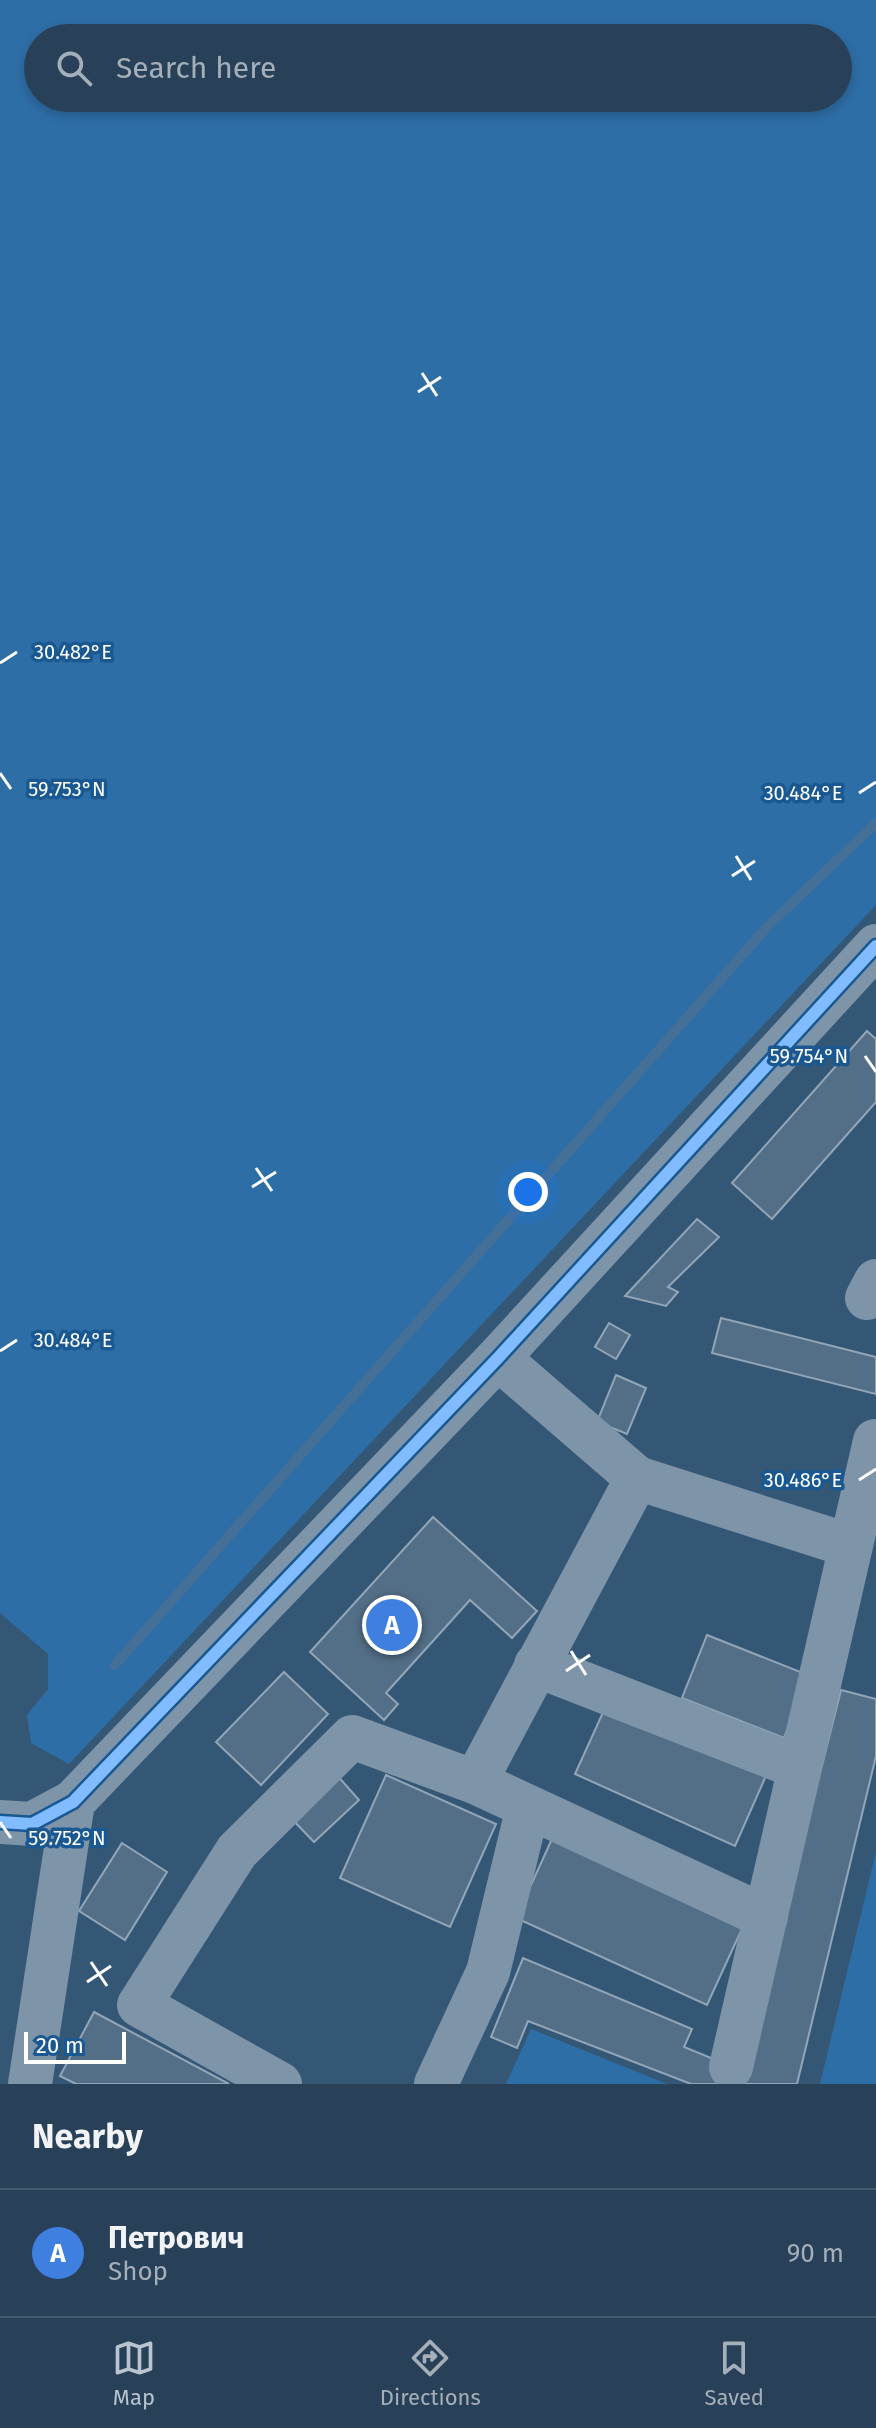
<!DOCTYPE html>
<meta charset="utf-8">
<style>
:root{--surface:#284158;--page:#30485e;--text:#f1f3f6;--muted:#a5afba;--line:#445a6e;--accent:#b8c4cf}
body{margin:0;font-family:"Fira Sans",sans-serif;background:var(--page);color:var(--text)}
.scale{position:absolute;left:24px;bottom:20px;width:102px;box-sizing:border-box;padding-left:8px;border:4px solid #fff;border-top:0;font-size:22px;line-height:28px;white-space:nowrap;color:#fff;-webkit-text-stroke:6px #1a5891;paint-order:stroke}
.you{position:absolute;left:528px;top:1192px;width:28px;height:28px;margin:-20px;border:6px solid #fff;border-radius:50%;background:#1a73e8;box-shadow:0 0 0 12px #1a73e833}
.badge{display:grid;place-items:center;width:52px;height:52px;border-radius:50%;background:var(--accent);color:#fff;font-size:26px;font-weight:700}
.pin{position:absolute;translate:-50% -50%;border:4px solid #fff;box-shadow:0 2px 8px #0006}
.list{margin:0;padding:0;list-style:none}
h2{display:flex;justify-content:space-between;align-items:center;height:104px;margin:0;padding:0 32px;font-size:34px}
h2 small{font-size:26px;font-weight:400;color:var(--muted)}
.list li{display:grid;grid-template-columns:52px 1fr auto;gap:24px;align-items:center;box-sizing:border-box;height:128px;padding:0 32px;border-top:2px solid var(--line)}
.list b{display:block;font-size:30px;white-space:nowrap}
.list p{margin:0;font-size:26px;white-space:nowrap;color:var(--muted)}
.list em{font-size:26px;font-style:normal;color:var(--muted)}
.icon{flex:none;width:44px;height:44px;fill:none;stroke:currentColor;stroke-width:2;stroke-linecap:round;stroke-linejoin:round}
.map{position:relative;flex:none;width:876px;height:2084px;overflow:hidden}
.search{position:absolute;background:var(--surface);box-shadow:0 4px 12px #0003;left:24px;right:24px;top:24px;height:88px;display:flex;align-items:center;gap:20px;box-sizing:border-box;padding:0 28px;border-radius:44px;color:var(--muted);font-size:30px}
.sheet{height:232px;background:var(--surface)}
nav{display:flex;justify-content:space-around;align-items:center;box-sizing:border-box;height:112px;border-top:2px solid var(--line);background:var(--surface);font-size:22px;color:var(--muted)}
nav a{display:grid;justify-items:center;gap:4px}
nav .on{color:var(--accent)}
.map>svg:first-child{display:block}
.green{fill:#2e6ea7;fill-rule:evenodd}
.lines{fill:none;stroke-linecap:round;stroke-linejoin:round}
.stream{stroke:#446f97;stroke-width:10}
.building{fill:#536f87;stroke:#92a6b7;stroke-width:2}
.minor{stroke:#7d94a9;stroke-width:44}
.cycleway-casing{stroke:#1a5891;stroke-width:17}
.cycleway{stroke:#80bcff;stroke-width:12}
.ticks{fill:none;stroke:#fff;stroke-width:3}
.ticks-label{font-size:20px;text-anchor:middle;fill:#fff;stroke:#1a5891;stroke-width:7;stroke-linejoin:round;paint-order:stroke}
</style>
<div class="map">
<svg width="876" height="2084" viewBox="0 0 876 2084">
<rect width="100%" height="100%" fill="#355776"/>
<!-- green -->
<path class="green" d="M0 0H876V905L69 1764 31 1743 27 1715 48 1689V1654L0 1613ZM38 38H838V98H38Z
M876 1852V2084H820Z
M531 2029 667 2084H506Z"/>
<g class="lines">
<!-- stream -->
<path class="stream" d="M115 1665 767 927 876 823"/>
</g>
<!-- building -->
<path class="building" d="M867 1031 876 1039V1102L772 1219 732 1183Z
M697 1219 719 1237 668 1287 678 1292 666 1306 625 1296Z
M721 1318 876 1357V1394L712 1353Z
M609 1323 630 1335 616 1359 595 1347Z
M616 1375 646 1388 627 1434 597 1422Z
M433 1517 537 1611 512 1638 470 1600 386 1693 398 1704 384 1720 310 1652Z
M707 1635 808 1675 784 1738 682 1698Z
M284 1672 328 1714 261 1785 216 1742Z
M841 1690 876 1699V1756L797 2084H691L528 2021 517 2048 491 2037 523 1958 692 2029 684 2047 745 2072Z
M610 1697 769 1769 735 1846 575 1774Z
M335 1773 359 1800 314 1842 289 1816Z
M386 1775 496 1824 450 1927 340 1878Z
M566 1808 757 1896 707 2005 516 1918Z
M122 1843 167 1872 125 1940 79 1911Z
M94 2012 229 2084H76L60 2076Z"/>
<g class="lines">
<!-- minor -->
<path class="minor" d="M867 1298 876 1281
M498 1358 637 1478 851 1546
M536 1665 800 1768
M475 1782 637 1478
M0 1822 32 1824 73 1802 498 1358 876 946
M731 2067 875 1441
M30 2084 73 1802
M280 2084 139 2005 237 1851 352 1737 475 1782 766 1917
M436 2084 488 1972 528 1807"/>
<!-- cycleway casing -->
<g class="cycleway-casing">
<path id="cycleway" d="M0 1822 32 1824 73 1802 498 1358 876 946"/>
</g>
<!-- cycleway -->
<use href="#cycleway" class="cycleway"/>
</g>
<!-- ticks -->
<path class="ticks" d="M422 373 437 396M418 392 441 377M0 663 17 652M0 773 11 789M859 793 876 782M736 856 751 880M732 876 755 861M865 1056 876 1072M256 1168 272 1191M252 1187 276 1172M0 1351 17 1340M859 1480 876 1469M571 1651 586 1675M566 1671 590 1655M0 1822 11 1838M91 1962 107 1986M87 1982 111 1966"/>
<g class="ticks-label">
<text x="73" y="659">30.482°E</text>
<text x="67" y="796">59.753°N</text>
<text x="803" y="800">30.484°E</text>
<text x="809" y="1063">59.754°N</text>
<text x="73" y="1347">30.484°E</text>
<text x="803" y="1487">30.486°E</text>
<text x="67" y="1845">59.752°N</text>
</g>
</svg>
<div class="scale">20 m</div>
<div class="you"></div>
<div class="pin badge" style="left:392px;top:1625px;background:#3f7fe0">A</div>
<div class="search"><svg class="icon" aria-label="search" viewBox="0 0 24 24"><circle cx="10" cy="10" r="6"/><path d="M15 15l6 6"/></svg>Search here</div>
</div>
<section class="sheet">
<h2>Nearby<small></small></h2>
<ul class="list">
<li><span class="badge" style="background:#3f7fe0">A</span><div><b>Петрович</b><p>Shop</p></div><em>90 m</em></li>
</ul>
</section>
<nav>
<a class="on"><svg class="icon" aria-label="map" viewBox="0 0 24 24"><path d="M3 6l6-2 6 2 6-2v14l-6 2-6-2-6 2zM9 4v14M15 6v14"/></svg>Map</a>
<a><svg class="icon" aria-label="directions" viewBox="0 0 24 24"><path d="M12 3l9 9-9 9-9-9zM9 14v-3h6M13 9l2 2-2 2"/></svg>Directions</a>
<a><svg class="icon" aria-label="saved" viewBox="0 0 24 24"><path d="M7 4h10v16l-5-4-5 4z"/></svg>Saved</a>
</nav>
